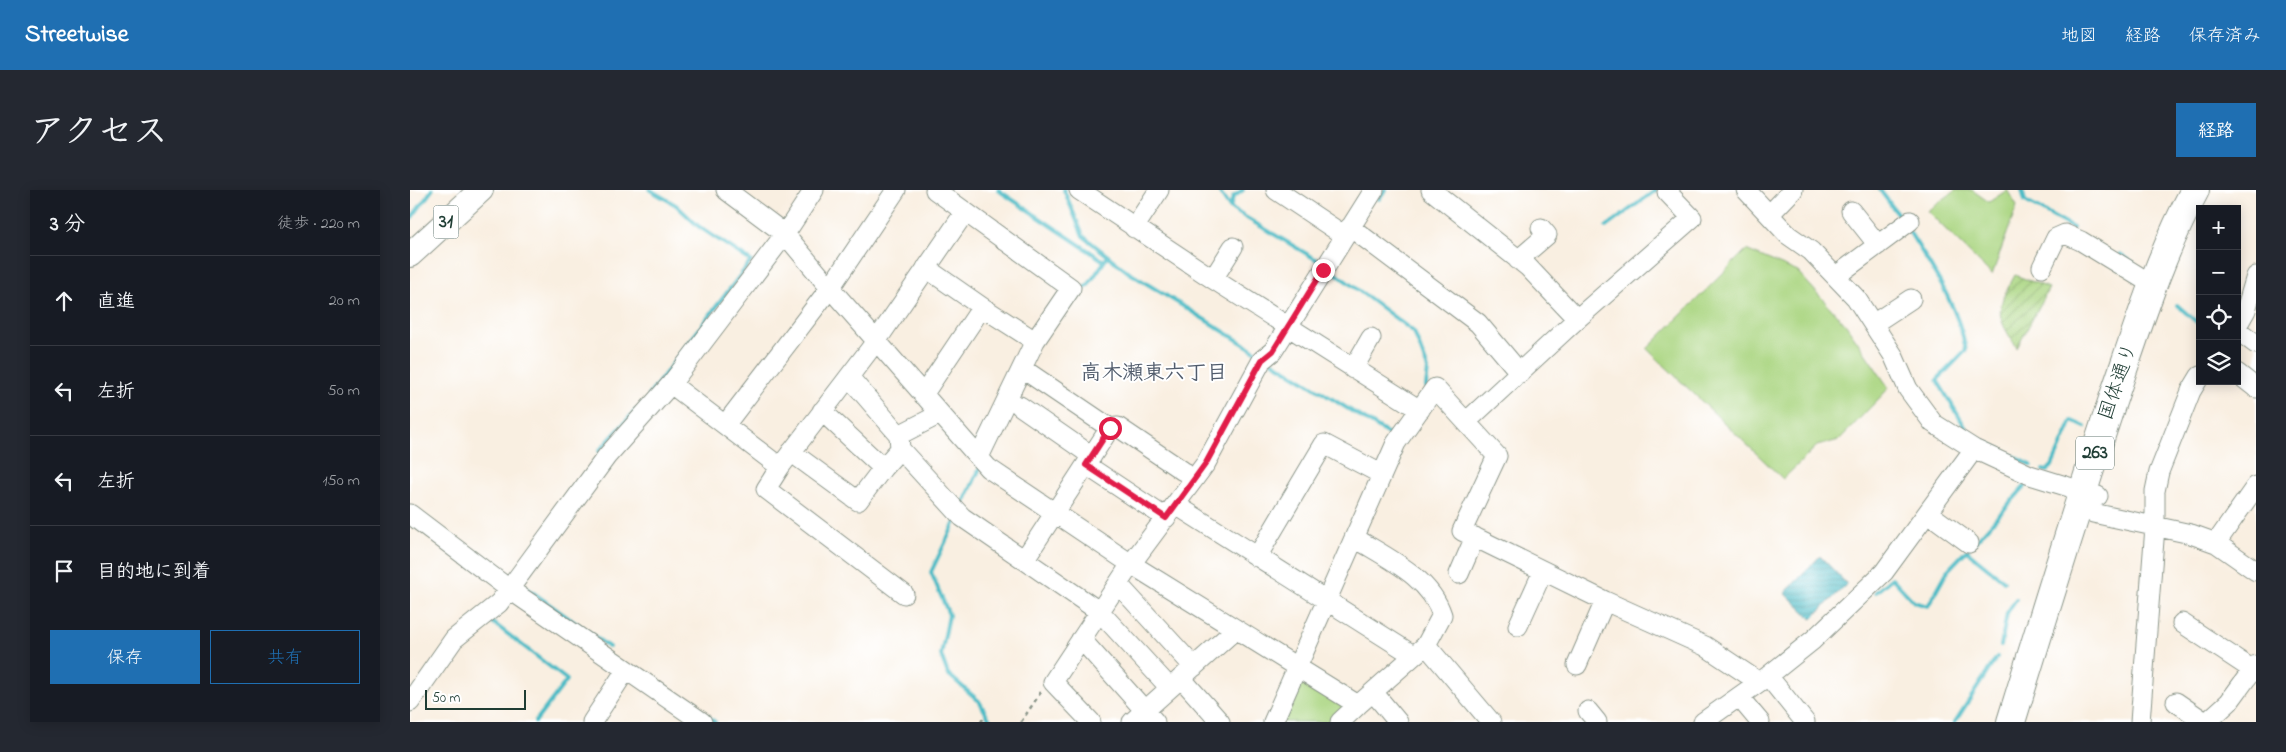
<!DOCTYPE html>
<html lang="ja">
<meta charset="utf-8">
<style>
:root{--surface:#171b24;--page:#242831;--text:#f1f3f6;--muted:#9ea1a6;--line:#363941;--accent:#1f6fb2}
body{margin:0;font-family:"Indie Flower","Klee One",sans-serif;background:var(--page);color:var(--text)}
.controls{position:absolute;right:15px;top:15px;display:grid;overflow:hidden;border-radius:0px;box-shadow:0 2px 12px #0003}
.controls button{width:45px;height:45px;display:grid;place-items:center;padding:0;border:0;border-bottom:1px solid var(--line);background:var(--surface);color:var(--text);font:25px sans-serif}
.scale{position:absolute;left:15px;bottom:12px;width:101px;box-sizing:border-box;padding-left:5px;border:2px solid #1f3d34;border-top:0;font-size:14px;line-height:18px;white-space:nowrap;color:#1f3d34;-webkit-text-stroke:4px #fff;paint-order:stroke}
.stop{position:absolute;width:15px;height:15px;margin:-11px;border:4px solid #e11d48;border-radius:50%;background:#fff}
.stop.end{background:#e11d48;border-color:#fff;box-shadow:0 1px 5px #0008}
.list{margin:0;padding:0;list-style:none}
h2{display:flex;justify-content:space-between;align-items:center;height:65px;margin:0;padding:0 20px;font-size:21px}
h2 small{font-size:16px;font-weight:400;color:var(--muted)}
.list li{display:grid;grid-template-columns:32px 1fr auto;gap:15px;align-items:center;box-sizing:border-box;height:90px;padding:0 20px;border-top:1px solid var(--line)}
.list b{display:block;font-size:19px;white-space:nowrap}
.list em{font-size:16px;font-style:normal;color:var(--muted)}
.actions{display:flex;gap:10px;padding:15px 20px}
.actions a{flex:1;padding:11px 0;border:1px solid var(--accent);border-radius:0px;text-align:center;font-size:18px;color:var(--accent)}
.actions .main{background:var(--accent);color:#fff}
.icon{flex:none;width:28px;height:28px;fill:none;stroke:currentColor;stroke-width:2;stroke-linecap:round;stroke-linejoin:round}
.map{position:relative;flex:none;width:1846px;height:532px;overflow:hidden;border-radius:0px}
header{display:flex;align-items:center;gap:30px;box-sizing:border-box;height:70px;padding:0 25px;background:var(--accent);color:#fff}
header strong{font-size:24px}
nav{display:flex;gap:28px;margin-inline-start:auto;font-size:18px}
.intro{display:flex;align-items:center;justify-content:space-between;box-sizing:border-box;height:120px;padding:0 30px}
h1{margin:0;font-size:35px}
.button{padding:12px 22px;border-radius:0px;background:var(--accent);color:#fff;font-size:18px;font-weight:700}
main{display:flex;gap:30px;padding:0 30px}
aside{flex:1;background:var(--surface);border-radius:0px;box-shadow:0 2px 12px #0003}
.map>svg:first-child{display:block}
.green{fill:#abd682;stroke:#658a5b}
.garden{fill:url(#garden-furrows);stroke:#658a5b}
.water{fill:url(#water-rules);stroke:#367c7d}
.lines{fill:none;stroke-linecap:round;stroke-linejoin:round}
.stream{stroke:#4ebcc6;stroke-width:4}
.minor-casing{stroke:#8c968a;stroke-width:21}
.major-casing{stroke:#8c968a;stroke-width:26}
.highway-casing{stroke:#8c968a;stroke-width:30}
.path{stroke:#8c968a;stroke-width:2.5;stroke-dasharray:4 4;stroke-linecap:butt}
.minor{stroke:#fff;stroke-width:19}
.major{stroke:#fff;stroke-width:24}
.highway{stroke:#fff;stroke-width:28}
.route{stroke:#e11d48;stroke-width:6}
.labels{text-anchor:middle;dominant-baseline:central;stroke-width:4;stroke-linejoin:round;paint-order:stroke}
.shield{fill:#fff;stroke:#627771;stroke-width:1}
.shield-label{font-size:19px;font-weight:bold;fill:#1f3d34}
.street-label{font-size:20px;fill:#1f3d34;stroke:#fff}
.neighbourhood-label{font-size:21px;font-weight:bold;fill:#525d6d;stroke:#fff}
</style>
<header>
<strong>Streetwise</strong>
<nav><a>地図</a><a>経路</a><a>保存済み</a></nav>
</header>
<div class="intro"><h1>アクセス</h1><a class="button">経路</a></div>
<main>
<aside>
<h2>3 分<small>徒歩 · 220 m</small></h2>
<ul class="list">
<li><svg class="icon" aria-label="ahead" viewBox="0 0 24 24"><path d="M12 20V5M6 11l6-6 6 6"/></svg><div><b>直進</b></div><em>20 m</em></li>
<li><svg class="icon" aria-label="left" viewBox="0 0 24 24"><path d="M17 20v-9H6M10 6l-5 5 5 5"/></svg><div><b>左折</b></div><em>50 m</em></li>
<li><svg class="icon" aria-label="left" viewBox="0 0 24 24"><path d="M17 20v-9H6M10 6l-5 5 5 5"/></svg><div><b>左折</b></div><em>150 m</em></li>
<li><svg class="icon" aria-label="arrive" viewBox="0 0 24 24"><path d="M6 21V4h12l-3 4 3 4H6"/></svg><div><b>目的地に到着</b></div></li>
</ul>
<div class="actions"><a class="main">保存</a><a>共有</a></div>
</aside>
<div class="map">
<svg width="1846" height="532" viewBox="0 0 1846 532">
<defs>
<pattern id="garden-furrows" width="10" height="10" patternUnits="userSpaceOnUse" patternTransform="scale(1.25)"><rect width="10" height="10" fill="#abd682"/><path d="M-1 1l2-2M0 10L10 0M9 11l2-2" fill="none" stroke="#8baf6b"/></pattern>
<pattern id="water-rules" width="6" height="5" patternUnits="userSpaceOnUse" patternTransform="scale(1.25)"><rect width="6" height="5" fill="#4ebcc6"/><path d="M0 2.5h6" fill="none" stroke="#409aa2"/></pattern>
</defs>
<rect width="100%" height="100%" fill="#fff"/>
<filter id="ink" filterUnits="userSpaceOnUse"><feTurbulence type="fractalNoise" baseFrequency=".02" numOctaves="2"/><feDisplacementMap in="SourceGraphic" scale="10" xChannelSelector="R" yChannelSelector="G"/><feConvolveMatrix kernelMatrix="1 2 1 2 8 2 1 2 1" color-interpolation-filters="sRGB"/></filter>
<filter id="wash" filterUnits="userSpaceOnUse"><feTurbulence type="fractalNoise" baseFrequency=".0096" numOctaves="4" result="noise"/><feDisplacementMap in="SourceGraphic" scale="20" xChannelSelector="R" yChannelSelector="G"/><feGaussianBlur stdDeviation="1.12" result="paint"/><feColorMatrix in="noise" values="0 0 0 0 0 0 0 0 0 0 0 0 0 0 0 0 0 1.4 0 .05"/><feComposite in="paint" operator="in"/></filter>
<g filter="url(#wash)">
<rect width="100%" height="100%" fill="#f9efe1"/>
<!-- green -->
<path class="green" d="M1546 0H1562L1579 12 1597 0 1607 16 1582 85 1517 21Z
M1336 60 1388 82 1436 135 1479 198 1429 250 1407 256 1373 289 1237 159Z
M889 482 939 513 925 532H866Z"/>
<!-- garden -->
<path class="garden" d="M1605 85 1639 98 1607 158C1584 123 1586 120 1605 85Z"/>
<!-- water -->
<path class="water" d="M1410 366 1437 394 1402 429 1375 403Z"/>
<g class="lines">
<!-- stream -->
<path class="stream" d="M588 0 694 71
M654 0 673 46 718 82 850 164
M808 0 820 18 912 73
M1470 0 1492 30
M1612 0 1615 11 1663 38
M969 9 975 0
M820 18 823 7 833 0
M0 30 22 0
M1196 37 1246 0
M1497 38C1521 77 1548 115 1556 160L1527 190 1560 245 1621 275
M1710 64 1723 73
M920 79 1004 142 1018 179 1016 197
M1842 81 1846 67
M666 106 679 94 698 66
M1767 115 1790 135
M860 170 983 247
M239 205 341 71 288 36 266 15 240 0
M189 261 226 220
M1633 280 1637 281 1642 276 1662 231 1675 237
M551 319 570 278
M546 330 521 382 539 425 531 465 538 484 569 511 581 532
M1565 352 1616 295
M1557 361 1594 391
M114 396 199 457
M1466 402 1482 388 1504 412 1518 416 1538 380 1558 359
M81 431 157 490 125 532
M1591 456 1597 423 1606 409
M297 526 305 532
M1545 532 1587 467"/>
</g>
</g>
<g filter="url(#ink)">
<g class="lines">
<!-- minor casing -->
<g class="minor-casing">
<path id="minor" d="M316 0 375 44 420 98 578 278 721 374 948 515 1016 455 1081 532
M525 0 661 98 625 151 569 267
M669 0 803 89 1010 220
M866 0 935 46
M1021 0 1118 77 1167 129
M1336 0 1378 45 1401 61 1446 108 1483 165 1498 199 1523 233 1564 259 1620 285 1688 306
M1441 21 1468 55
M1360 24 1383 0
M940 37 1068 133 1110 183
M724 38 749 0
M1108 70 1137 45 1131 38
M1632 77 1646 48 1655 44 1671 51 1743 95
M516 78 572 117
M1426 86 1500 31
M803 89 823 57
M1463 134 1501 109
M1827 136 1836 120 1846 86
M1827 140 1846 154
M613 179 700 238 708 237 773 281
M943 179 961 148
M1827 183 1846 198
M439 187 489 245 490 259 552 327 690 422 760 498
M261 194 370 277 467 150 555 22
M513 205 572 117 625 151
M610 216 682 266
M412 221 473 278
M1056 232 1167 129 1282 28 1257 2 1260 0
M315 235 420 98 486 0
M489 245 530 224
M381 262 448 311 473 278 490 259
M676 275 756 328
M370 277 356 299 494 404
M766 315 1003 465
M1518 323 1559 353
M1683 323 1781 344 1806 353 1846 381
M0 324 99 399 292 532
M945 348C977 368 1020 387 1032 425L1016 455
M1806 353 1846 296
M847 367 914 254 971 284
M614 370 700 238
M1049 384 1065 347
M708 394 784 477
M1772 433 1843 480
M1108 436 1133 381
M671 449 745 532
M1167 475 1195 411
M1358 486 1395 532
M771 488 810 532
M963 502 988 532
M1329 507 1350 532
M0 512 44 449 89 413 197 266 261 194 375 44 404 0
M1766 512 1795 532
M1178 521 1187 532
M182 532 216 480
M681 532 643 492 721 374 796 273 852 170 863 161 964 0
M722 532 826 439
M863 532 986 253 1025 198 1087 266 1052 341 1195 411 1295 456 1349 492
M930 532 948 515
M1293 532 1358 486 1403 450 1474 382 1564 259
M1730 532 1745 337V301L1749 282 1781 201 1790 186
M1797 532 1819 512 1846 475"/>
</g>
<!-- major casing -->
<g class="major-casing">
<path id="major" d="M0 65 71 0"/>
</g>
<!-- highway casing -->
<g class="highway-casing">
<path id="highway" d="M1601 532C1635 421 1669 310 1706 200 1729 133 1751 63 1785 0"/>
</g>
<!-- path -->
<path class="path" d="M571 532 572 530 577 532
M611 532 631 502"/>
<!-- minor -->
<use href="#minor" class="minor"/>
<!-- major -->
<use href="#major" class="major"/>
<!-- highway -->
<use href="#highway" class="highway"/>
</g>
</g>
<g class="lines" filter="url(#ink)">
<!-- route -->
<path class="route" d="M700 238 676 275 756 328 796 273 852 170 863 161 913 80"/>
</g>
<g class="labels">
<!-- shield labels -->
<g class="shield">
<rect x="23.5" y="15.5" width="25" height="33" rx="4"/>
<rect x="1666" y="246.5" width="38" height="33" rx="4"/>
</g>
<g class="shield-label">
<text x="36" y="32">31</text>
<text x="1685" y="263">263</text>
</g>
<!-- street labels -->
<g class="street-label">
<text transform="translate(1709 192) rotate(-71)">国体通り</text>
</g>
<!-- neighbourhood labels -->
<g class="neighbourhood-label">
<text x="744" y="184">高木瀬東六丁目</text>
</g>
</g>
</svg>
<div class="controls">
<button>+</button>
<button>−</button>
<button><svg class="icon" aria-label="locate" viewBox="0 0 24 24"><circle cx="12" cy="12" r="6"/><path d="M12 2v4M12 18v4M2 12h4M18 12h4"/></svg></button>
<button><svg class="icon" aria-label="layers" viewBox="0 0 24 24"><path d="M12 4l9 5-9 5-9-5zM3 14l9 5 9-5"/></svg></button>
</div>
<div class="scale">50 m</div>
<div class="stop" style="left:700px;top:238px"></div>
<div class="stop end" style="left:913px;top:80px"></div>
</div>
</main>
